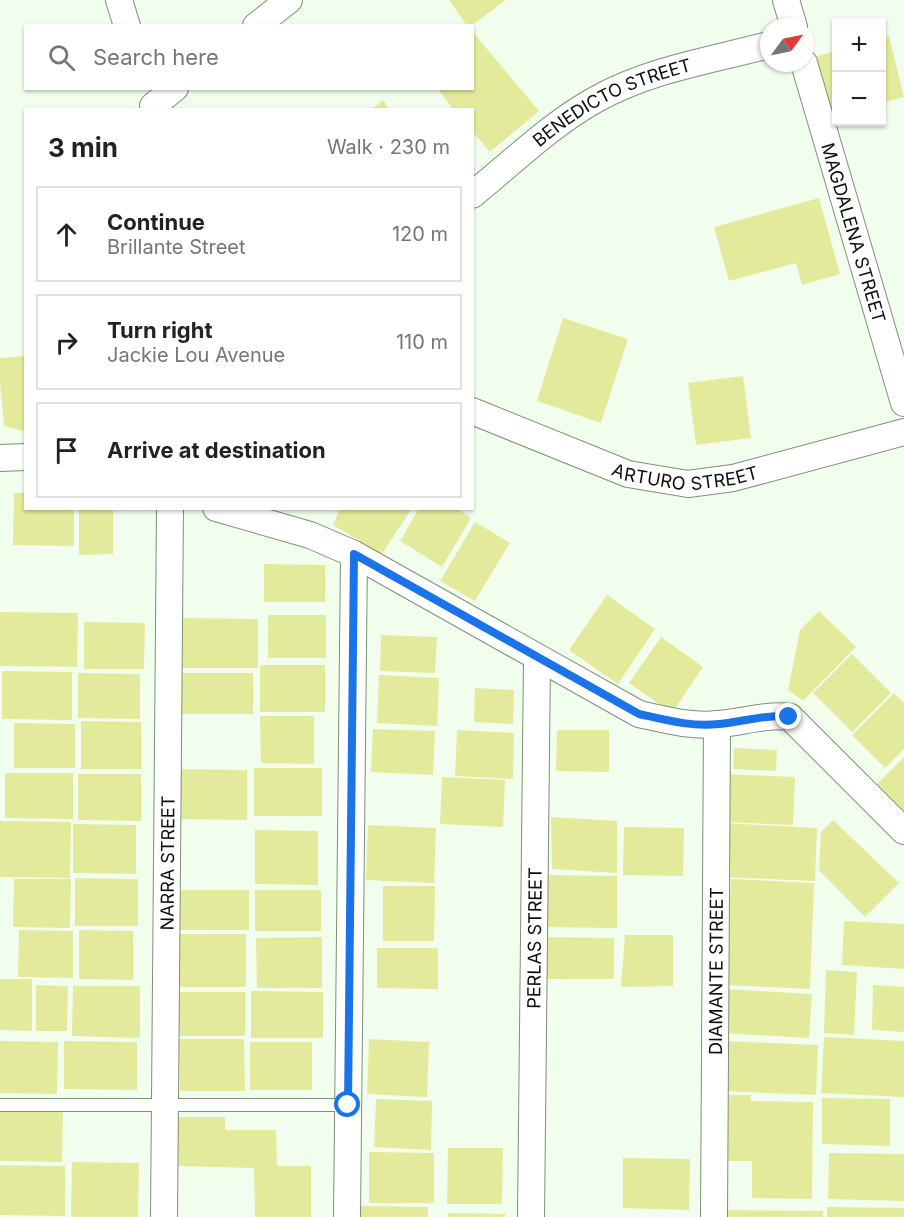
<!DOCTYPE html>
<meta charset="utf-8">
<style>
:root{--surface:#fff;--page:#f2f2f2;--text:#222;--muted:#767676;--line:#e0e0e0}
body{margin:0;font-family:Inter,sans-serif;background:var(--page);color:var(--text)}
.controls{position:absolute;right:18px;top:18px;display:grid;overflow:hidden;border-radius:0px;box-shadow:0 2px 4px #0004}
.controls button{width:54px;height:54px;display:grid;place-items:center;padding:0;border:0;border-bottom:2px solid var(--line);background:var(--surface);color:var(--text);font:30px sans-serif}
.compass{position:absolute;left:760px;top:18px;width:54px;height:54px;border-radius:50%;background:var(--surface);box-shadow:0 2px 4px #0004;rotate:57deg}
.stop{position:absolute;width:18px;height:18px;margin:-14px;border:4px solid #1a73e8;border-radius:50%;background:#fff}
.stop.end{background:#1a73e8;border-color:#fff;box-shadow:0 2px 6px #0008}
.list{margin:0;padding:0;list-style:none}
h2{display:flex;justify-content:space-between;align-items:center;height:78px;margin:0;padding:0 24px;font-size:26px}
h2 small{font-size:20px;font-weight:400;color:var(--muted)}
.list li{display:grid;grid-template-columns:39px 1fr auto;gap:18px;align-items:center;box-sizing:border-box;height:96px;margin:0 12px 12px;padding:0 12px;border:2px solid var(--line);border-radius:0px}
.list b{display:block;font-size:22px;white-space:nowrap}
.list p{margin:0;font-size:20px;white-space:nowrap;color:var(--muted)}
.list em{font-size:20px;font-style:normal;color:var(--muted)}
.icon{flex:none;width:33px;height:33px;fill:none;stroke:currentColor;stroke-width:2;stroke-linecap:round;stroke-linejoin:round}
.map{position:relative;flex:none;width:904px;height:1217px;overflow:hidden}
.search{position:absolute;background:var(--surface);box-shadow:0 2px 4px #0004;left:24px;top:24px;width:450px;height:66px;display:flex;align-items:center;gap:15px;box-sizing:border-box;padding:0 21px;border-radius:0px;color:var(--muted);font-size:22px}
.panel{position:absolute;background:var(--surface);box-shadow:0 2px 4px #0004;left:24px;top:108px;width:450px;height:402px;border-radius:0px}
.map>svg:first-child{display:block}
.building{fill:#e4ea9b}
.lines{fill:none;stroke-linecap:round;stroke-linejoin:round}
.lane-casing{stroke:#7e9077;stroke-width:14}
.street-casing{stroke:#7e9077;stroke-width:28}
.lane{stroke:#fff;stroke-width:12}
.street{stroke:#fff;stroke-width:26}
.route{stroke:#1a73e8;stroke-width:8}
.labels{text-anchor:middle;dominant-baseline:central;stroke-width:4.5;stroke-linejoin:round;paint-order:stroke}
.street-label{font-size:18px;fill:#0a1007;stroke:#f2feed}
</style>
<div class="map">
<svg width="904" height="1217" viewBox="0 0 904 1217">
<rect width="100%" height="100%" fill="#f2feed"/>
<!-- building -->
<path class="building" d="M449 0H506L471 26H467Z
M472 31 539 111 490 152 472 131V110H454L437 88H472Z
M889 36 904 97 882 103V38Z
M836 51V116L827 119 810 58Z
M383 100 390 110H371Z
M819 198 840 274 802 285 796 263 729 281 714 227Z
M563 318 628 339 601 423 537 401Z
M26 356V432L4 426 0 381V358Z
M743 376 751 438 696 445 688 383Z
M14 493H26V508H74V546L13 545Z
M79 508H113V554L79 555Z
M340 508H412L382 554 333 525Z
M419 508H456L471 518 442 567 400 541Z
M475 522 510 543 475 601 440 581Z
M264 564 325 565V602H264Z
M607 595 655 629 618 684 569 650Z
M819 611 856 647 803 701 788 690 800 630Z
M0 612 78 613 77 667 0 666Z
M268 615H326V658H268Z
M179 618 258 619V668H179Z
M84 622 145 623 144 669H84Z
M381 635 437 637 435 673 380 671Z
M661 637 703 667 672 713 629 683Z
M852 654 891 693 852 732 813 693Z
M260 665H325V712H260Z
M2 671 72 672V720L2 719Z
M78 673 140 674V719L78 718Z
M175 673H253V714H176Z
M379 675 439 678 437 726 377 723Z
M475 688 514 690 513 724 474 722Z
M894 693 904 703V749L885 768 852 735Z
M260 716H314V764L261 763Z
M81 721 141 722V769H81Z
M14 723 75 724V768H14Z
M373 729 435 731 433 775 371 772Z
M457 730 514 733 513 779 455 776Z
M557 730H609V772L556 771Z
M734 748 777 750 776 771 733 769Z
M904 757V815L875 786Z
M254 768H322V816H254Z
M176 769 247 770V820L176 819Z
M5 773H73V819L5 818Z
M78 774H141V821L78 820Z
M726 774 795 777 793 825 724 822Z
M442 777 505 780 503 827 440 824Z
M551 817 617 821V873L552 869Z
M833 820 899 883 865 917 819 870 821 832Z
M0 821 71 822 70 878 0 877Z
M724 823 817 828 815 881 722 877Z
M73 824 136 825V874L73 873Z
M368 825 436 828 434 883 366 880Z
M624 827 684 828 683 876 623 875Z
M255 830 318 831V885L255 884Z
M540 875 617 876V928L540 927Z
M75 878 138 879V926H75Z
M14 879H71L70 928 13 927Z
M731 879 814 883 810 989 726 985Z
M383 886H435L434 941H383Z
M176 890H249V930H176Z
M255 890H321V931H255Z
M844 921 904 924V969L842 965Z
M19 930 73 931V978L18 977Z
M79 930 133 931V980L79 979Z
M176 934H246V987H176Z
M625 935H673V986L621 987Z
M322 937V988H257L256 938Z
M539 937 614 938V979H539Z
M377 948H438V989L377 988Z
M826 970 857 972 854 1035 824 1033Z
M0 979H32V1031L0 1030Z
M36 985 68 986 67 1031H36Z
M873 985 904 987V1032L872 1030Z
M73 986H140V1038L72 1036Z
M723 989 812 994 809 1038 721 1033Z
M251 991 323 992V1038H251Z
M176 992H245V1036H176Z
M824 1037 904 1041V1097L821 1093Z
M179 1039H244L245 1091H180Z
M369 1039 429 1042 427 1097 367 1094Z
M0 1041 58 1042 57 1094 0 1093Z
M64 1041 137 1042V1090L64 1089Z
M725 1041 818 1045 816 1095 723 1091Z
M250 1042H312V1090H250Z
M719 1095H751V1101L813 1102 812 1199 752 1198V1161H719Z
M822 1098 890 1099V1146L822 1144Z
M376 1099 432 1101 431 1150 374 1147Z
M0 1110H63L62 1162 0 1161Z
M176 1117H225V1130H276L277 1166H311V1217H255L254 1168 175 1166Z
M448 1148H503L502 1204H447Z
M369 1152 434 1153V1203H369Z
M829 1153 904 1154V1201L828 1199Z
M623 1158 690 1159 689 1210 623 1208Z
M72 1162 139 1163 138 1217H71Z
M0 1165 65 1166V1216L0 1215Z
M358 1206 428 1207V1217H358Z
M827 1207 904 1208V1217H827Z
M724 1210 823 1211V1217H724Z
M448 1213 505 1214V1217H448Z"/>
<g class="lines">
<!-- lane casing -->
<g class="lane-casing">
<path id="lane" d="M0 1105H348"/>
</g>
<!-- street casing -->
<g class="street-casing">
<g id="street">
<path d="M119 0 127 26"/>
<path d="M786 0 794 27"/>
<path d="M256 26 289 0"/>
<path id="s1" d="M804 63 904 403"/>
<path d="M153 106 175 88"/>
<path id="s2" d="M472 195C512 163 550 125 595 100 648 70 711 60 769 45"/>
<path id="s3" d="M472 411 628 474 688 484 733 478 904 432"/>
<path d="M0 458 26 457"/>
<path d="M216 508 310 535 354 554 639 714C666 720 691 727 719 724 743 722 766 714 790 717L904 831"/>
<path id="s4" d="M164 1217 170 508"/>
<path d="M347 1217 354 554"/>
<path id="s5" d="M531 1217 537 658"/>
<path id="s6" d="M714 1217 717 724"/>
</g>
</g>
<!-- lane -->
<use href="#lane" class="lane"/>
<!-- street -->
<use href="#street" class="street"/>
</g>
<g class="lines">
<!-- route -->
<path class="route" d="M348 1105 354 554 639 714C666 720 691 727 719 724 743 722 766 714 789 717"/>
</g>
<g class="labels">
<!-- street labels -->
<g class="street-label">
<text stroke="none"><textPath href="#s2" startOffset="170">BENEDICTO STREET</textPath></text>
<text stroke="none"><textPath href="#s1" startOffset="177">MAGDALENA STREET</textPath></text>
<text stroke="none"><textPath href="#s3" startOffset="226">ARTURO STREET</textPath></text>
<text stroke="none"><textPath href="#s4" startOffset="354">NARRA STREET</textPath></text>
<text stroke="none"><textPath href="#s5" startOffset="279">PERLAS STREET</textPath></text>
<text stroke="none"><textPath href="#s6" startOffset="246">DIAMANTE STREET</textPath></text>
</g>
</g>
</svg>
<div class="controls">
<button>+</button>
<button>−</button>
</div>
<svg class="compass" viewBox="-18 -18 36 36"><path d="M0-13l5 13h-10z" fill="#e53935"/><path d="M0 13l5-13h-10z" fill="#767676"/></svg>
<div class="stop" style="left:348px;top:1105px"></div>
<div class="stop end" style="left:789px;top:717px"></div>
<div class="search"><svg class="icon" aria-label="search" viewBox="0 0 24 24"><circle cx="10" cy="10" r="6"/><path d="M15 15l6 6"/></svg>Search here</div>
<section class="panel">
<h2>3 min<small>Walk · 230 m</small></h2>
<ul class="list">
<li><svg class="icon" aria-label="ahead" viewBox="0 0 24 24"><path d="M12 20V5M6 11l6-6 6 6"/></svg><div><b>Continue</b><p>Brillante Street</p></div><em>120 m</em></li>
<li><svg class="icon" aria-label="right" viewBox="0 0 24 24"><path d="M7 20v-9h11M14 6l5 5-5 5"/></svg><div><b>Turn right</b><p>Jackie Lou Avenue</p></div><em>110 m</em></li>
<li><svg class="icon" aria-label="arrive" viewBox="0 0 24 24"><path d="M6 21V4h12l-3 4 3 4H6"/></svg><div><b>Arrive at destination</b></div></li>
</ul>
</section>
</div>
